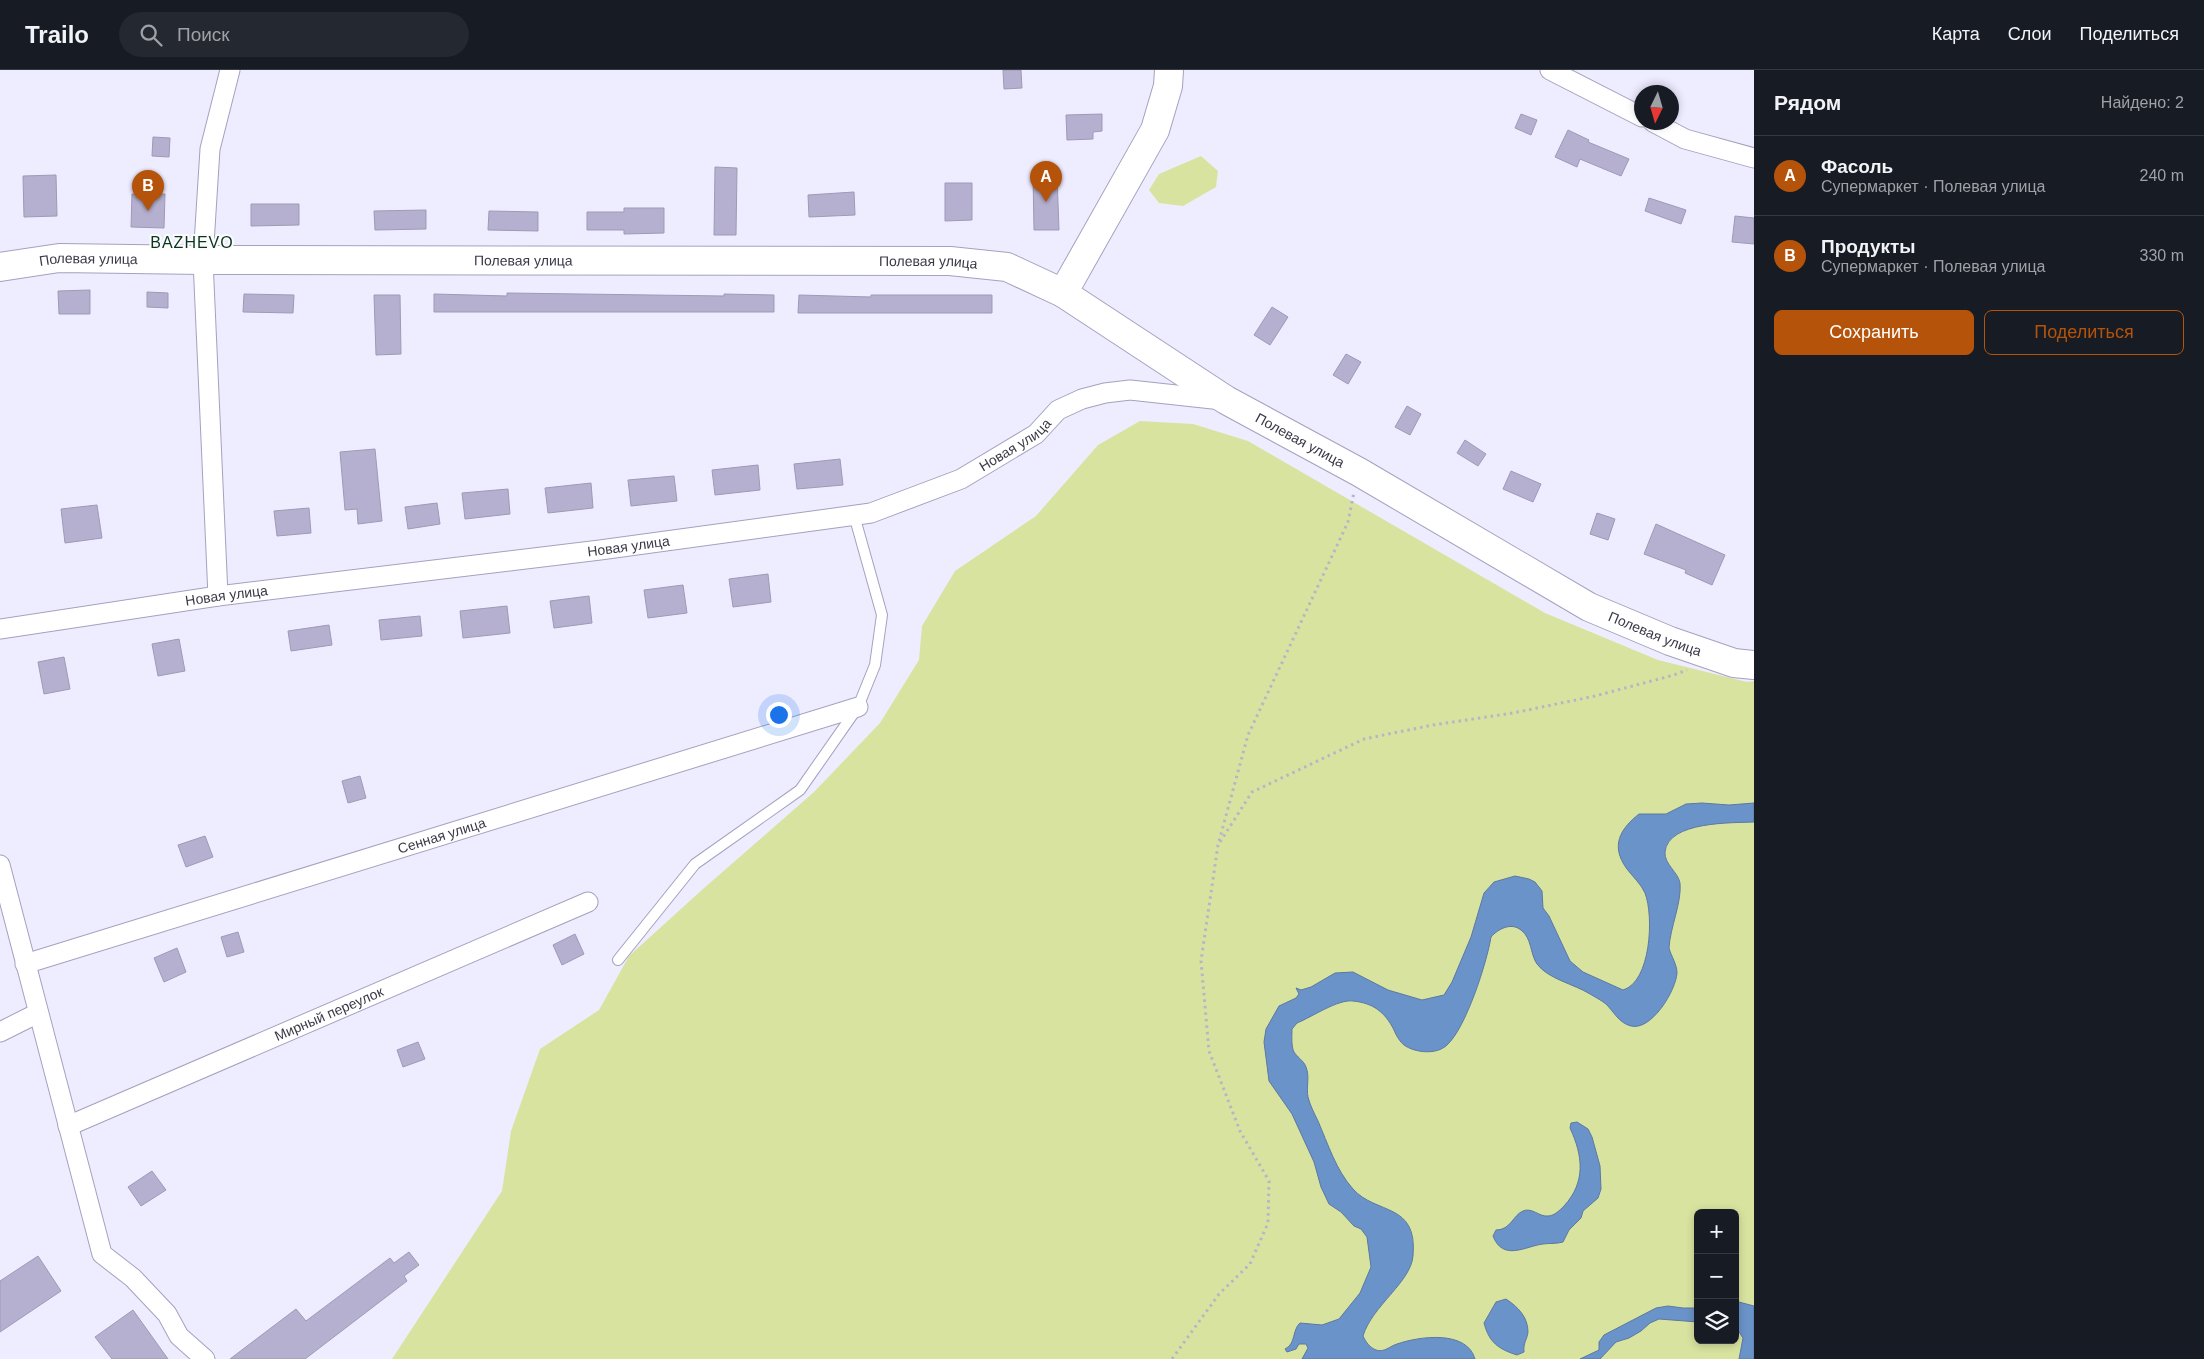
<!DOCTYPE html>
<html lang="ru">
<meta charset="utf-8">
<style>
:root{--surface:#171b24;--page:#242831;--text:#f1f3f6;--muted:#9ea1a6;--line:#363941;--accent:#b45309}
body{margin:0;font-family:Arial,sans-serif;background:var(--page);color:var(--text)}
.controls{position:absolute;right:15px;bottom:15px;display:grid;overflow:hidden;border-radius:8px;box-shadow:0 2px 8px #0003}
.controls button{width:45px;height:45px;display:grid;place-items:center;padding:0;border:0;border-bottom:1px solid var(--line);background:var(--surface);color:var(--text);font:25px sans-serif}
.compass{position:absolute;left:1634px;top:15px;width:45px;height:45px;border-radius:50%;background:var(--surface);box-shadow:0 2px 8px #0003;rotate:185deg}
.you{position:absolute;left:778px;top:644px;width:18px;height:18px;margin:-12px;border:4px solid #fff;border-radius:50%;background:#1a73e8;box-shadow:0 0 0 8px #1a73e833}
.badge{display:grid;place-items:center;width:32px;height:32px;border-radius:50%;background:var(--accent);color:#fff;font-size:16px;font-weight:700}
.pin{position:absolute;translate:-50% -41px;filter:drop-shadow(0 1px 2px #0008)}
.pin::after{content:'';position:absolute;top:26px;width:18px;height:15px;background:inherit;clip-path:polygon(0 0,100% 0,50% 100%)}
.list{margin:0;padding:0;list-style:none}
h2{display:flex;justify-content:space-between;align-items:center;height:65px;margin:0;padding:0 20px;font-size:21px}
h2 small{font-size:16px;font-weight:400;color:var(--muted)}
.list li{display:grid;grid-template-columns:32px 1fr auto;gap:15px;align-items:center;box-sizing:border-box;height:80px;padding:0 20px;border-top:1px solid var(--line)}
.list b{display:block;font-size:19px;white-space:nowrap}
.list p{margin:0;font-size:16px;white-space:nowrap;color:var(--muted)}
.list em{font-size:16px;font-style:normal;color:var(--muted)}
.actions{display:flex;gap:10px;padding:15px 20px}
.actions a{flex:1;padding:11px 0;border:1px solid var(--accent);border-radius:8px;text-align:center;font-size:18px;color:var(--accent)}
.actions .main{background:var(--accent);color:#fff}
.icon{flex:none;width:28px;height:28px;fill:none;stroke:currentColor;stroke-width:2;stroke-linecap:round;stroke-linejoin:round}
.map{position:relative;flex:none;width:1754px;height:1289px;overflow:hidden}
header{display:flex;align-items:center;gap:30px;box-sizing:border-box;height:70px;padding:0 25px;background:var(--surface);border-bottom:1px solid var(--line)}
header strong{font-size:24px}
nav{display:flex;gap:28px;margin-inline-start:auto;font-size:18px}
.search{width:350px;height:45px;background:var(--page);display:flex;align-items:center;gap:12px;box-sizing:border-box;padding:0 18px;border-radius:28px;color:var(--muted);font-size:19px}
main{display:flex}
aside{flex:1;background:var(--surface)}
.map>svg:first-child{display:block}
.green{fill:#d9e3a0;fill-rule:evenodd}
.water{fill:#6a93c9;stroke:#5c78a2}
.building{fill:#b5b0cf;stroke:#9e99b7}
.lines{fill:none;stroke-linecap:round;stroke-linejoin:round}
.lane-casing{stroke:#a5a1be;stroke-width:12}
.street-casing{stroke:#a5a1be;stroke-width:21}
.secondary-casing{stroke:#a5a1be;stroke-width:30}
.path{stroke:#b7b5c6;stroke-width:3;stroke-dasharray:2.5 4;stroke-linecap:butt}
.lane{stroke:#fff;stroke-width:10}
.street{stroke:#fff;stroke-width:19}
.secondary{stroke:#fff;stroke-width:28}
.labels{text-anchor:middle;dominant-baseline:central;stroke-width:4;stroke-linejoin:round;paint-order:stroke}
.street-label{font-size:14px;fill:#3b3946;stroke:#fcfcfc}
.quarter-label{font-size:16px;letter-spacing:1px;fill:#083420;stroke:#fcfcfc}
</style>
<header>
<strong>Trailo</strong>
<div class="search"><svg class="icon" aria-label="search" viewBox="0 0 24 24"><circle cx="10" cy="10" r="6"/><path d="M15 15l6 6"/></svg>Поиск</div>
<nav><a>Карта</a><a>Слои</a><a>Поделиться</a></nav>
</header>
<main>
<div class="map">
<svg width="1754" height="1289" viewBox="0 0 1754 1289">
<rect width="100%" height="100%" fill="#eeecff"/>
<!-- green -->
<path class="green" d="M1201 86 1218 101 1216 117 1183 136 1159 133 1149 120 1159 104Z
M1140 351 1193 354 1248 371 1545 543 1658 590 1747 612 1754 611V1289H392L502 1121 511 1061 540 979 599 940 629 886 703 819 814 722 880 653 919 590 922 556 955 501 1036 446 1098 375ZM1698 1143H1735V1270H1698Z"/>
<!-- water -->
<path class="water" d="M1702 733 1729 735 1754 733V752C1732 753 1668 751 1665 782 1664 794 1678 802 1680 813 1682 832 1670 858 1669 878 1671 886 1677 894 1677 903 1676 920 1652 961 1631 956 1619 953 1614 942 1606 934 1601 930 1595 927 1590 924 1574 914 1548 909 1537 894 1530 884 1532 868 1521 860 1511 852 1498 859 1491 867 1487 892 1466 958 1447 975 1437 985 1415 983 1404 975 1400 972 1396 965 1394 960 1385 942 1373 933 1353 931 1338 929 1312 947 1297 953L1292 959C1292 966 1291 976 1294 982 1297 987 1304 991 1306 997 1310 1007 1306 1017 1308 1027 1310 1035 1314 1043 1318 1051 1328 1074 1336 1100 1353 1119 1376 1145 1418 1132 1413 1186 1411 1212 1372 1236 1363 1266 1366 1272 1369 1277 1376 1280 1384 1283 1390 1276 1397 1274 1420 1266 1467 1260 1475 1289H1302L1308 1278 1306 1274H1299L1296 1279 1287 1282 1285 1279C1296 1274 1292 1260 1300 1253L1322 1255 1339 1249 1360 1223 1371 1197 1367 1167 1361 1159 1354 1156 1341 1142 1329 1134 1321 1117 1314 1092 1292 1044 1269 1011 1264 972 1266 959 1279 936 1296 928 1299 924 1296 918 1301 920 1311 917 1335 903 1353 902 1388 920 1422 930 1444 925 1452 912 1471 867 1484 823 1494 812 1515 806 1529 809 1535 812 1542 821 1543 838 1549 846 1570 891 1583 902 1623 920C1651 912 1654 846 1645 823 1641 814 1633 807 1627 799 1610 776 1620 759 1639 744H1666L1686 734Z
M1577 1052 1588 1059 1592 1067 1600 1096 1601 1119 1598 1128 1583 1141 1581 1148 1569 1160 1563 1172C1556 1174 1550 1173 1543 1174 1526 1176 1503 1192 1493 1166L1496 1160C1511 1160 1513 1145 1523 1141 1532 1137 1539 1147 1548 1146 1554 1146 1560 1140 1564 1136 1586 1112 1583 1086 1570 1058L1571 1053Z
M1506 1229C1518 1237 1528 1247 1528 1262 1527 1270 1523 1273 1524 1282L1517 1285C1498 1279 1489 1272 1484 1253L1496 1232Z
M1735 1231 1754 1236V1289H1739L1743 1268 1735 1256Z
M1668 1236 1683 1238H1698V1252L1659 1249 1650 1253 1641 1261 1629 1268 1616 1272 1600 1289H1580L1599 1280V1272L1604 1265 1656 1238Z"/>
<!-- building -->
<path class="building" d="M1003 0H1021L1022 18 1004 19Z
M1102 44V61L1093 62V69L1067 70 1066 45Z
M1521 44 1537 50 1531 65 1515 58Z
M1568 60 1589 70 1588 72 1629 89 1621 106 1580 89 1577 97 1555 87Z
M153 67 170 68 169 87 152 86Z
M715 97 737 98 736 165H714Z
M56 105 57 146 24 147 23 106Z
M1033 105H1057L1059 160H1034Z
M945 113H972V150L945 151Z
M854 122 855 145 809 147 808 125Z
M132 124H165L164 158 131 157Z
M1649 128 1686 140 1681 154 1645 141Z
M251 134H299V155L251 156Z
M624 138H664V163L624 164V160H587V142H624Z
M426 140V159L375 160 374 141Z
M489 141 538 142V161L488 160Z
M1735 146 1754 148V174L1732 172Z
M90 220V244H59L58 221Z
M147 222 168 223V238L147 237Z
M507 223 724 226V224L774 225V242H434V224L507 226Z
M244 224 294 225 293 243 243 242Z
M374 225H400L401 284 376 285Z
M799 225 871 227V225H992V243H798Z
M1272 237 1288 247 1270 275 1254 265Z
M1346 284 1361 292 1348 314 1333 305Z
M1407 336 1421 344 1410 365 1395 357Z
M1465 370 1486 384 1478 396 1457 383Z
M375 379 382 451 358 454 357 439 345 440 340 382Z
M840 389 843 415 797 419 794 394Z
M758 395 760 420 715 425 712 400Z
M1511 401 1541 414 1533 432 1503 419Z
M674 406 677 431 631 436 628 410Z
M591 413 593 438 548 443 545 418Z
M508 419 510 444 465 449 462 423Z
M437 433 440 454 408 459 405 437Z
M97 435 102 468 65 473 61 439Z
M309 438 311 463 277 466 274 441Z
M1597 443 1615 449 1608 470 1590 464Z
M1656 454 1725 485 1712 515 1685 503 1686 500 1644 484Z
M768 504 771 532 733 537 729 509Z
M683 515 687 543 648 548 644 520Z
M589 526 592 553 554 558 550 531Z
M507 536 510 563 463 568 460 541Z
M420 546 422 566 381 570 379 550Z
M329 555 332 575 291 581 288 561Z
M179 569 185 601 158 606 152 574Z
M64 587 70 619 44 624 38 592Z
M360 706 366 728 348 733 342 711Z
M205 766 213 787 186 797 178 775Z
M238 862 244 882 227 887 221 867Z
M575 864 584 884 562 895 553 875Z
M177 878 186 902 164 912 154 888Z
M418 972 425 989 403 997 397 980Z
M152 1101 166 1120 141 1136 128 1117Z
M409 1182 419 1195 404 1206 407 1211 305 1289H230L296 1239 306 1251 390 1188 394 1193Z
M38 1186 61 1221 0 1262V1211Z
M133 1240 168 1289H112L95 1267Z"/>
<g class="lines">
<!-- lane casing -->
<g class="lane-casing">
<path id="lane" d="M618 890 695 794 800 720 858 637 875 595 882 545 854 445"/>
</g>
<!-- street casing -->
<g class="street-casing">
<g id="street">
<path d="M1550 0 1642 47"/>
<path d="M1653 52 1685 69 1754 88"/>
<path d="M218 526 203 190 210 79 230 0"/>
<path id="s1" d="M0 559 218 526 600 480 871 443 961 409 1036 364 1058 340 1082 329 1105 323 1130 320 1222 330"/>
<path d="M0 795 102 1184 133 1208 167 1244 179 1266 205 1289"/>
<path id="s2" d="M25 894 858 637"/>
<path d="M0 962 38 943"/>
<path id="s3" d="M68 1056 588 832"/>
</g>
</g>
<!-- secondary casing -->
<g class="secondary-casing">
<g id="secondary">
<path id="s4" d="M0 197 59 188 203 190 950 191 1007 197 1063 223 1226 330 1359 402 1589 537 1670 571 1734 593 1754 595"/>
<path d="M1063 223 1155 60 1168 16 1169 0"/>
</g>
</g>
<!-- path -->
<path class="path" d="M1220 772 1252 722 1364 669 1433 655 1513 643 1595 626 1674 605 1687 600
M1172 1289 1219 1224 1250 1194 1268 1153 1269 1111 1240 1061 1209 981 1201 891 1218 775 1248 665 1348 452 1354 422"/>
<!-- lane -->
<use href="#lane" class="lane"/>
<!-- street -->
<use href="#street" class="street"/>
<!-- secondary -->
<use href="#secondary" class="secondary"/>
</g>
<g class="labels">
<!-- street labels -->
<g class="street-label">
<text stroke="none"><textPath href="#s4" startOffset="89">Полевая улица</textPath></text>
<text stroke="none"><textPath href="#s4" startOffset="524">Полевая улица</textPath></text>
<text stroke="none"><textPath href="#s4" startOffset="929">Полевая улица</textPath></text>
<text stroke="none"><textPath href="#s4" startOffset="1349">Полевая улица</textPath></text>
<text stroke="none"><textPath href="#s1" startOffset="1039">Новая улица</textPath></text>
<text stroke="none"><textPath href="#s1" startOffset="634">Новая улица</textPath></text>
<text stroke="none"><textPath href="#s1" startOffset="229">Новая улица</textPath></text>
<text stroke="none"><textPath href="#s4" startOffset="1754">Полевая улица</textPath></text>
<text stroke="none"><textPath href="#s2" startOffset="436">Сенная улица</textPath></text>
<text stroke="none"><textPath href="#s3" startOffset="284">Мирный переулок</textPath></text>
</g>
<!-- quarter labels -->
<g class="quarter-label">
<text x="192" y="172">BAZHEVO</text>
</g>
</g>
</svg>
<div class="controls">
<button>+</button>
<button>−</button>
<button><svg class="icon" aria-label="layers" viewBox="0 0 24 24"><path d="M12 4l9 5-9 5-9-5zM3 14l9 5 9-5"/></svg></button>
</div>
<svg class="compass" viewBox="-18 -18 36 36"><path d="M0-13l5 13h-10z" fill="#e53935"/><path d="M0 13l5-13h-10z" fill="#9ea1a6"/></svg>
<div class="you"></div>
<div class="pin badge" style="left:1046px;top:132px">A</div>
<div class="pin badge" style="left:148px;top:141px">B</div>
</div>
<aside>
<h2>Рядом<small>Найдено: 2</small></h2>
<ul class="list">
<li><span class="badge">A</span><div><b>Фасоль</b><p>Супермаркет · Полевая улица</p></div><em>240 m</em></li>
<li><span class="badge">B</span><div><b>Продукты</b><p>Супермаркет · Полевая улица</p></div><em>330 m</em></li>
</ul>
<div class="actions"><a class="main">Сохранить</a><a>Поделиться</a></div>
</aside>
</main>
